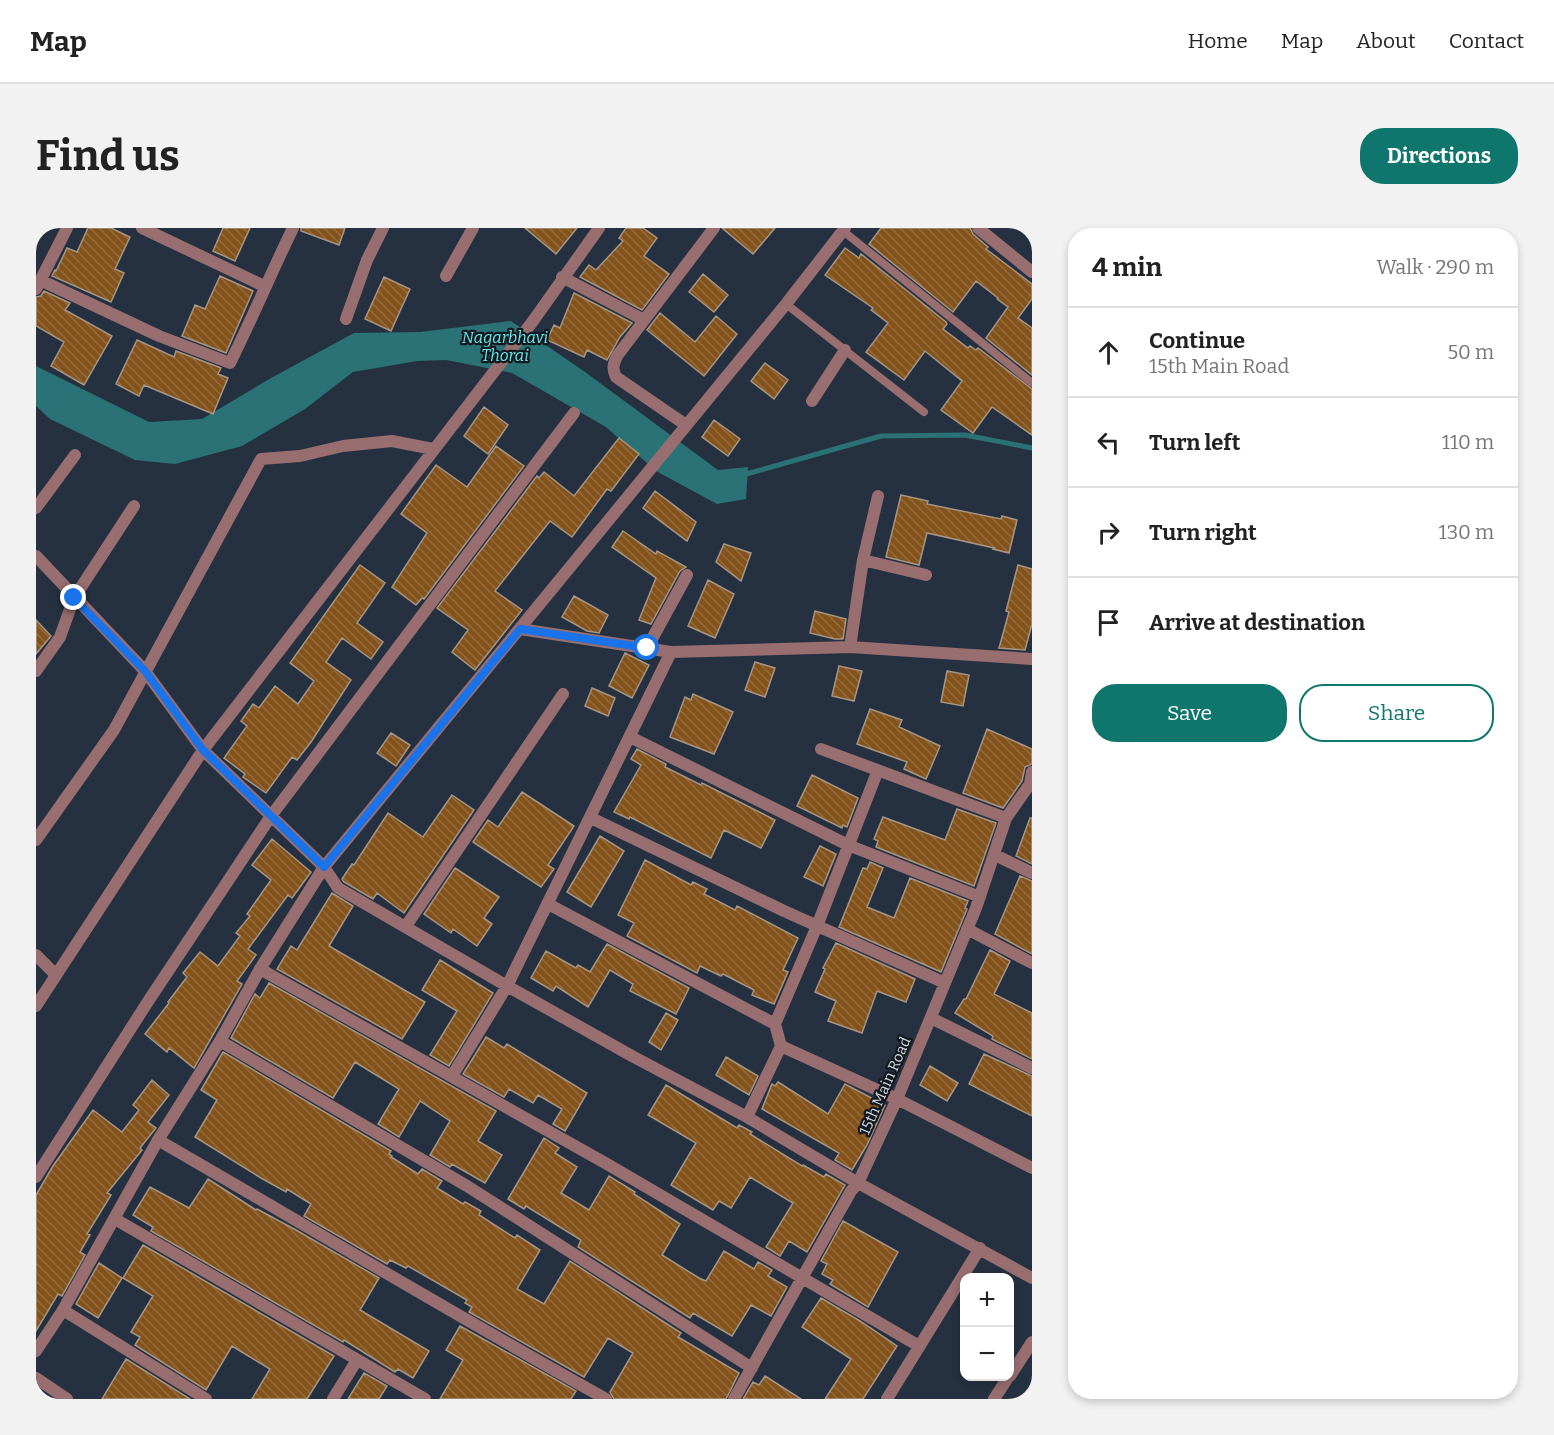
<!DOCTYPE html>
<meta charset="utf-8">
<style>
:root{--surface:#fff;--page:#f2f2f2;--text:#222;--muted:#767676;--line:#e0e0e0;--accent:#0f766e}
body{margin:0;font-family:Bitter,serif;background:var(--page);color:var(--text)}
.controls{position:absolute;right:18px;bottom:18px;display:grid;overflow:hidden;border-radius:12px;box-shadow:0 3px 9px #0003}
.controls button{width:54px;height:54px;display:grid;place-items:center;padding:0;border:0;border-bottom:2px solid var(--line);background:var(--surface);color:var(--text);font:30px sans-serif}
.stop{position:absolute;width:18px;height:18px;margin:-14px;border:4px solid #1a73e8;border-radius:50%;background:#fff}
.stop.end{background:#1a73e8;border-color:#fff;box-shadow:0 2px 6px #0008}
.list{margin:0;padding:0;list-style:none}
h2{display:flex;justify-content:space-between;align-items:center;height:78px;margin:0;padding:0 24px;font-size:26px}
h2 small{font-size:20px;font-weight:400;color:var(--muted)}
.list li{display:grid;grid-template-columns:39px 1fr auto;gap:18px;align-items:center;box-sizing:border-box;height:90px;padding:0 24px;border-top:2px solid var(--line)}
.list b{display:block;font-size:22px;white-space:nowrap}
.list p{margin:0;font-size:20px;white-space:nowrap;color:var(--muted)}
.list em{font-size:20px;font-style:normal;color:var(--muted)}
.actions{display:flex;gap:12px;padding:18px 24px}
.actions a{flex:1;padding:14px 0;border:2px solid var(--accent);border-radius:24px;text-align:center;font-size:21px;color:var(--accent)}
.actions .main{background:var(--accent);color:#fff}
.icon{flex:none;width:33px;height:33px;fill:none;stroke:currentColor;stroke-width:2;stroke-linecap:round;stroke-linejoin:round}
.map{position:relative;flex:none;width:996px;height:1171px;overflow:hidden;border-radius:24px}
header{display:flex;align-items:center;gap:36px;box-sizing:border-box;height:84px;padding:0 30px;background:var(--surface);border-bottom:2px solid var(--line)}
header strong{font-size:28px}
nav{display:flex;gap:33px;margin-inline-start:auto;font-size:21px}
.intro{display:flex;align-items:center;justify-content:space-between;box-sizing:border-box;height:144px;padding:0 36px}
h1{margin:0;font-size:42px}
.button{padding:15px 27px;border-radius:24px;background:var(--accent);color:#fff;font-size:21px;font-weight:700}
main{display:flex;gap:36px;padding:0 36px}
aside{flex:1;background:var(--surface);border-radius:24px;box-shadow:0 3px 9px #0003}
.map>svg:first-child{display:block}
.water{fill:#2a7275}
.lines{fill:none;stroke-linecap:round;stroke-linejoin:round}
.stream{stroke:#2a7275;stroke-width:5}
.building{fill:url(#building-back-hatch);stroke:#a79685;stroke-width:1.5}
.service{stroke:#986e70;stroke-width:8}
.minor{stroke:#986e70;stroke-width:12}
.tertiary{stroke:#986e70;stroke-width:12}
.route{stroke:#1a73e8;stroke-width:8}
.labels{text-anchor:middle;dominant-baseline:central;stroke-width:4.5;stroke-linejoin:round;paint-order:stroke}
.street-label{font-size:15px;fill:#d2dae4;stroke:#13191f}
.water-label{font-size:16px;font-style:italic;fill:#60e9ee;stroke:#13191f}
</style>
<header>
<strong>Map</strong>
<nav><a>Home</a><a>Map</a><a>About</a><a>Contact</a></nav>
</header>
<div class="intro"><h1>Find us</h1><a class="button">Directions</a></div>
<main>
<div class="map">
<svg width="996" height="1171" viewBox="0 0 996 1171">
<defs>
<pattern id="building-back-hatch" width="6" height="6" patternUnits="userSpaceOnUse" patternTransform="scale(1.5)"><rect width="6" height="6" fill="#83531b"/><path d="M-1 5l2 2M0 0l6 6M5-1l2 2" fill="none" stroke="#946b3c"/></pattern>
</defs>
<rect width="100%" height="100%" fill="#253140"/>
<!-- water -->
<path class="water" d="M475 93 549 144 682 242 712 239 710 271 681 276 620 243 570 199 476 145 410 132 381 133 317 144 269 181 206 218 139 236 99 232 14 191 0 178V138L113 194 166 191 235 150 318 105 384 104Z"/>
<g class="lines">
<!-- stream -->
<path class="stream" d="M707 247 845 208 929 207 996 220"/>
</g>
<!-- building -->
<path class="building" d="M52 0H75L94 9 79 41 88 45 75 74 16 48 19 42 20 43 31 20 41 24Z
M187 0H214L199 33 177 23Z
M265 0H309L303 17 265 3Z
M489 0H541L520 26Z
M590 0H607L621 10 608 28 633 46 606 82 544 49 553 37 560 42 587 13 583 10Z
M686 0H739L717 26Z
M845 0H934L937 6 952 19 950 21 996 56V71L982 90 996 100V147L950 110 972 79 961 71 962 70 940 53 917 84 833 16Z
M809 20 823 30 825 26 910 94 911 96 907 101 932 120 934 118 940 122 942 120 996 161V207L956 179 937 205 905 182 926 153 889 123 868 152 830 124 852 95 835 82 837 80 789 47Z
M667 46 692 67 678 84 653 64Z
M184 48 217 63 190 125 146 108 159 77 169 81Z
M348 49 374 61 355 103 329 91Z
M8 63 34 75 29 82 76 108 48 157 15 138 28 114 0 98V69L5 68Z
M538 65 596 95 584 109 571 132 551 122 548 129 511 112 518 97 524 100Z
M624 85 659 114 680 88 701 106 668 148 611 102Z
M101 112 138 129 140 123 185 140 182 146 192 150 177 186 108 157 103 168 80 156Z
M729 135 752 152 738 171 715 153Z
M448 179 472 197 452 226 428 208Z
M678 192 704 211 692 228 666 209Z
M583 210 603 226 575 263 571 261 536 309 514 293 459 363 486 382 439 442 416 424 432 402 401 380 501 248 503 250 508 244 538 268Z
M460 218 488 238 388 371 386 370 380 377 356 359 391 305 365 286 400 237 431 259Z
M619 263 660 294 651 313 607 280Z
M865 267 892 273 891 276 965 291 966 288 981 292 973 325 957 321 958 320 891 305 883 337 850 329Z
M587 303 620 326 621 323 650 339 644 343 615 396 603 392 620 350 576 319Z
M688 316 715 325 705 353 680 334Z
M324 337 349 355 321 395 347 414 335 431 306 410 290 434 315 452 275 514 261 532 256 529 230 565 207 549 209 546 188 530 211 498 205 493 217 476 223 480 239 458 262 476 278 453 254 435Z
M982 337 996 341V396L989 422 963 420 973 384 970 383Z
M672 352 698 366 679 410 652 398Z
M538 368 572 387 563 405 551 403 526 389Z
M779 383 810 391 807 411H799L774 405Z
M0 392 15 408 0 426Z
M589 425 613 437 596 470 573 458Z
M719 434 739 440 729 469 709 462Z
M803 438 826 443 818 473 796 468Z
M911 443 933 447 927 478 905 474Z
M556 460 579 470 572 488 549 478Z
M657 466 697 484 678 526 634 509 649 469 655 472Z
M834 481 866 492 863 499 904 518 890 551 868 541 871 534 821 516Z
M951 501 996 521V536L989 539 986 553 967 580 927 565Z
M355 505 374 517 360 538 341 525Z
M601 521 630 536 629 539 665 557 666 555 739 592 725 620 688 602 675 630 594 589 593 591 578 584 605 537 595 531Z
M776 547 822 570 811 599 807 597 806 600 761 578Z
M486 564 538 598 512 637 518 641 505 659 437 614 452 592 462 599Z
M416 567 438 582 368 685 341 665 337 671 308 654 306 651 316 636 318 637 352 585 387 609Z
M921 581 960 595 938 658 840 619 842 613 838 611 847 589 909 612Z
M994 590H996V636L980 628Z
M564 608 588 623 555 679 531 664Z
M236 611 275 644 256 670 252 667 212 721 220 727 201 753 206 756 158 840 133 820 131 824 109 806 133 775 132 774 151 749 147 745 164 724 182 738 204 708 200 705 214 688 211 686 235 652 216 637Z
M784 618 800 626 787 658 768 649Z
M609 632 655 657 657 654 671 661 668 666 699 682 701 678 762 710 747 742 752 744 738 776 716 767 718 762 687 746 685 748 664 738 661 745 591 708 598 695 582 687Z
M834 634 847 640 831 679 858 690 874 650 932 673 929 680 931 681 905 744 803 699 827 640 831 641Z
M419 640 463 669 448 690 456 696 441 718 417 701 415 705 388 686Z
M984 648 996 653V726L959 706Z
M296 665 317 678 293 718 389 774 366 811 241 741 255 718 261 722Z
M800 715 879 751 870 774 841 763 826 805 792 793 800 773 779 764 789 741 787 740Z
M571 716 653 760 640 786 594 763 597 756 574 742 552 779 520 758 517 763 495 750 510 723 540 740 542 737 554 744Z
M954 722 974 733 958 766 996 785V831L956 811 957 808 919 785 928 771H930Z
M404 732 457 765 413 838 394 827 421 783 386 762Z
M233 755 460 883 442 913 466 927 449 955 416 936 414 939 394 927 414 893 384 873 363 909 342 896 363 861 319 834 297 870 195 810 219 766 224 770Z
M630 785 642 792 625 822 613 814Z
M450 809 468 820 471 816 551 865 529 903 517 896 526 881 502 867 497 875 473 861 468 869 427 846Z
M187 824 355 923 353 926 356 928 355 929 382 946 386 941 406 953 401 960 427 976 429 974 445 983 443 987 479 1010 481 1007 504 1022 481 1061 508 1076 534 1033 645 1105 642 1109 703 1145 690 1171H578L574 1164 597 1125 572 1110 548 1149 433 1084 436 1079 429 1075 431 1072 372 1038 370 1040 354 1032 351 1036 268 988 275 976 251 961 250 964 225 950 159 909 181 872 165 862Z
M948 826 996 848V888L933 856Z
M690 829 722 848 713 867 680 847Z
M894 838 922 855 911 873 884 857Z
M116 852 133 867 112 894 120 900 104 920 106 922 71 965 75 967 51 1006 54 1007 44 1024 49 1027 26 1068 22 1066 0 1103V967L17 938 57 882 86 904 103 882 97 877Z
M742 854 792 886 809 856 849 877 831 917 816 942 799 932 803 925 726 881 736 856 739 858Z
M630 857 701 900 703 897 716 904 714 906 766 938 767 937 788 949 790 946 809 957 771 1024 753 1013 744 1028 730 1019 757 975 714 949 695 980 683 973 677 982 635 957 660 915 612 887Z
M508 910 523 920 519 925 541 939 525 965 553 982 573 948 599 964 598 966 644 996 626 1027 663 1050 670 1053 688 1023 718 1041 722 1034 736 1042 732 1048 751 1059 735 1088 715 1077 696 1108 657 1085 654 1090 542 1019 545 1012 490 978 488 981 472 971Z
M172 951 220 982 221 981 260 1002 343 1050 324 1082 393 1123 377 1150 362 1141 359 1144 308 1112 307 1114 115 1003 117 999 97 987 114 959 153 980Z
M807 993 862 1024 832 1079 794 1056 797 1052 786 1046 791 1036 785 1033Z
M107 1017 298 1128 271 1171H216L234 1141 196 1118 170 1162 99 1117 104 1109 95 1104 117 1068 87 1050Z
M63 1035 86 1050 62 1090 40 1076Z
M785 1070 824 1093 861 1118 827 1171H789L815 1131 766 1099Z
M424 1098 540 1163 535 1171H404L427 1132 410 1122Z
M90 1131 154 1171H66Z
M328 1145 351 1158 343 1171H312Z
M729 1148 765 1171H707L717 1154 723 1157Z"/>
<g class="lines">
<!-- service -->
<path class="service" d="M807 3 996 155
M750 76 888 184"/>
<!-- minor -->
<path class="minor" d="M106 0 228 58
M942 0 996 44
M410 48 437 0
M526 49 608 92
M4 52 123 108 194 135C216 91 235 45 257 0
M0 61 31 0
M310 91 331 32 347 0
M776 173 809 122
M650 197 580 149C576 141 577 137 581 128L678 0
M0 280 39 227
M0 328 109 443 167 522 288 639 302 660 471 758 596 828 711 889 822 955 996 1050
M827 332 890 347
M484 401 635 424 814 419 996 431
M814 419 827 332 842 268
M611 420 651 347
M0 443 24 409 38 370 98 278
M594 509 812 617 944 669
M785 521 970 590
M555 590 748 683 909 755
M0 612 78 502 225 231 264 228 307 218 356 213 397 221
M959 627 996 645
M512 676 739 796 781 698 842 542
M370 698 527 466
M931 701 996 735
M0 727 20 747
M224 741 571 936 883 1118
M0 778 167 522 497 93 563 0
M895 790 996 840
M184 813 431 958 716 1140
M745 818 861 871 996 940
M416 848 471 758 635 424
M711 889 745 818 739 796
M122 912C271 998 419 1087 570 1171
M0 949 111 775 235 588 538 185
M79 991 389 1171
M27 1082 170 1171
M974 1148 996 1114
M0 1150 31 1171
M297 1171 321 1132
M698 1171 815 963 822 955 861 871 940 680 970 590 994 556 996 544
M851 1171 944 1020
M958 1171 973 1148"/>
<!-- tertiary -->
<path class="tertiary" d="M0 1123 27 1082 122 912 184 813 224 741 288 639 750 76 809 0"/>
</g>
<g class="lines">
<!-- route -->
<path class="route" d="M38 370 109 443 167 522 288 639 484 401 611 420"/>
</g>
<g class="labels">
<!-- street labels -->
<g class="street-label">
<text transform="translate(849 858) rotate(-66)">15th Main Road</text>
</g>
<!-- water labels -->
<g class="water-label">
<text x="469" y="109">Nagarbhavi<tspan x="469" dy="18">Thorai</tspan></text>
</g>
</g>
</svg>
<div class="controls">
<button>+</button>
<button>−</button>
</div>
<div class="stop" style="left:611px;top:420px"></div>
<div class="stop end" style="left:38px;top:370px"></div>
</div>
<aside>
<h2>4 min<small>Walk · 290 m</small></h2>
<ul class="list">
<li><svg class="icon" aria-label="ahead" viewBox="0 0 24 24"><path d="M12 20V5M6 11l6-6 6 6"/></svg><div><b>Continue</b><p>15th Main Road</p></div><em>50 m</em></li>
<li><svg class="icon" aria-label="left" viewBox="0 0 24 24"><path d="M17 20v-9H6M10 6l-5 5 5 5"/></svg><div><b>Turn left</b></div><em>110 m</em></li>
<li><svg class="icon" aria-label="right" viewBox="0 0 24 24"><path d="M7 20v-9h11M14 6l5 5-5 5"/></svg><div><b>Turn right</b></div><em>130 m</em></li>
<li><svg class="icon" aria-label="arrive" viewBox="0 0 24 24"><path d="M6 21V4h12l-3 4 3 4H6"/></svg><div><b>Arrive at destination</b></div></li>
</ul>
<div class="actions"><a class="main">Save</a><a>Share</a></div>
</aside>
</main>
